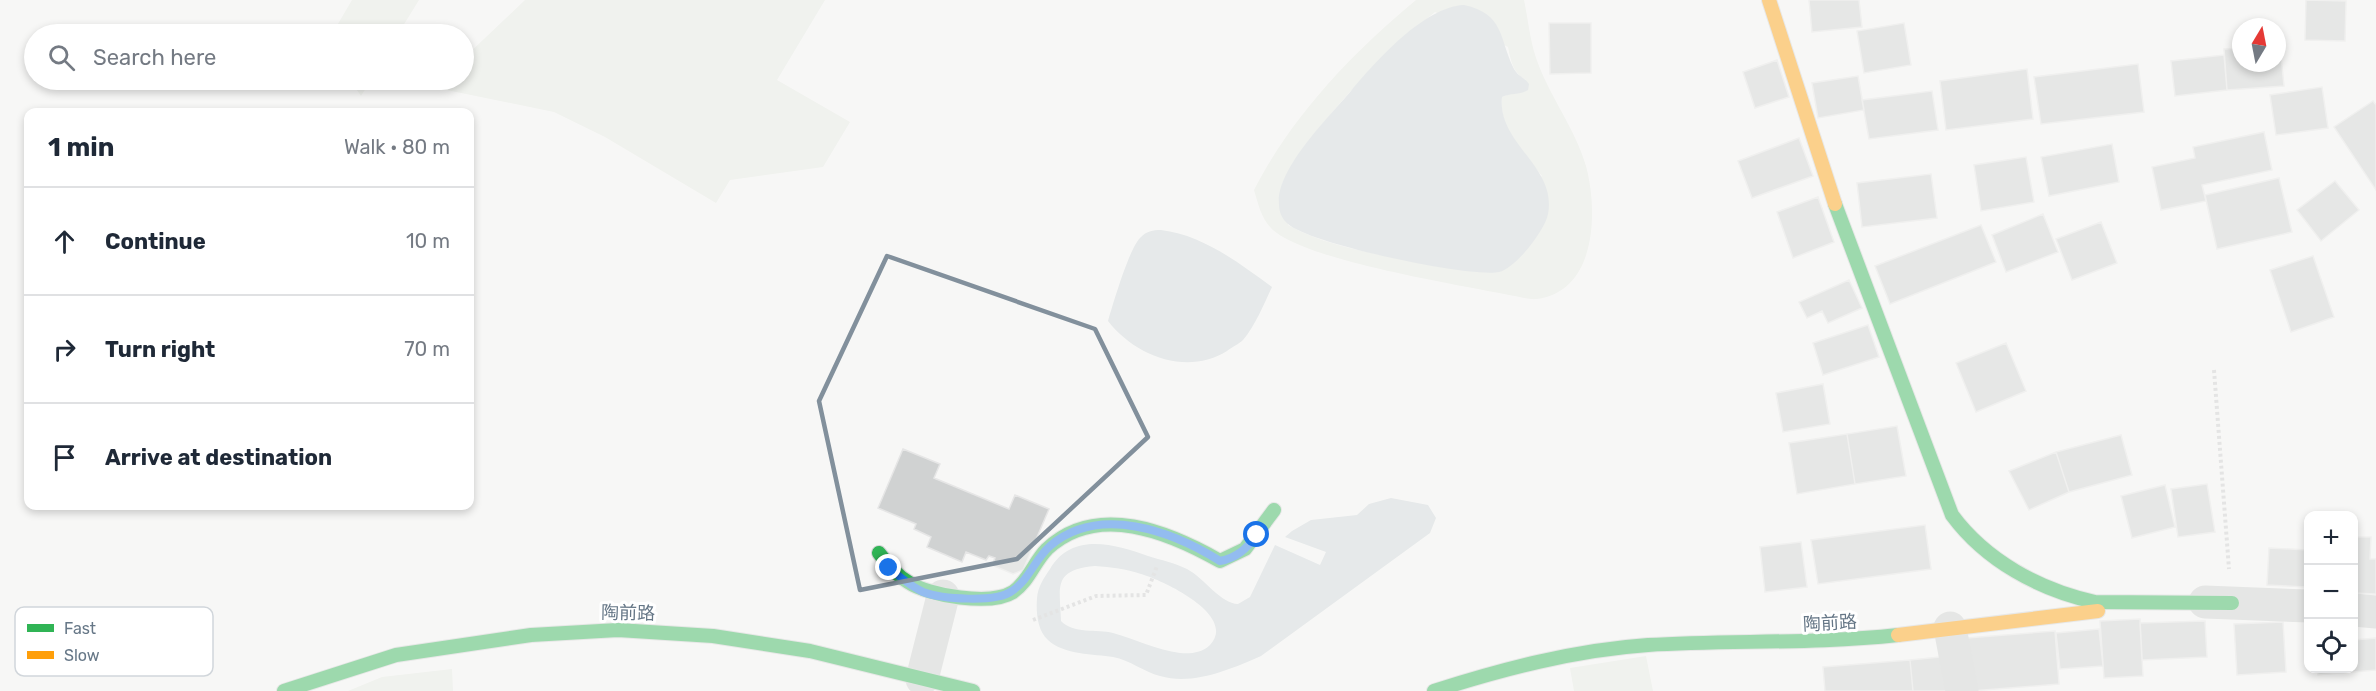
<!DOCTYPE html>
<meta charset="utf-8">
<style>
:root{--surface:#fff;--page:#f6f6f7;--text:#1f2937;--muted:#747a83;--line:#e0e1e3}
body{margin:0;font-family:Rubik,"Noto Sans SC",sans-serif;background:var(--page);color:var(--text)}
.controls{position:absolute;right:18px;bottom:18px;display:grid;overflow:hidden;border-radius:12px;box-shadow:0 3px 9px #0003}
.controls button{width:54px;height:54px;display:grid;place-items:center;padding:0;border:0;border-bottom:2px solid var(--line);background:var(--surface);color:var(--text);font:30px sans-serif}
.compass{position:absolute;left:2232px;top:18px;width:54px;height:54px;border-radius:50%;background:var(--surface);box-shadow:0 3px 9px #0003;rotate:10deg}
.stop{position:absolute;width:18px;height:18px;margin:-14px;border:4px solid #1a73e8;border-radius:50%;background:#fff}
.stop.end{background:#1a73e8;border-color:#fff;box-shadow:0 2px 6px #0008}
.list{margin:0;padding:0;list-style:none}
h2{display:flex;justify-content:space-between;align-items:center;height:78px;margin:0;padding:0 24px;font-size:26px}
h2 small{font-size:20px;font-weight:400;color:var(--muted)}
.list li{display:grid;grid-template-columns:39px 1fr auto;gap:18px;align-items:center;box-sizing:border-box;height:108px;padding:0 24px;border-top:2px solid var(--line)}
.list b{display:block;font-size:22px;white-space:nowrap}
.list em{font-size:20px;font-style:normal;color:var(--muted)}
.icon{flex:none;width:33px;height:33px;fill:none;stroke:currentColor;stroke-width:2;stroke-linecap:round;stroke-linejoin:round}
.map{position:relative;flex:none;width:2376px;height:691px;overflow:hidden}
.search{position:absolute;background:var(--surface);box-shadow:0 3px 9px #0003;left:24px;top:24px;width:450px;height:66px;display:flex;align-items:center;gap:15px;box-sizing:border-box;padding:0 21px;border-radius:33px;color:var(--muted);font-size:22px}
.panel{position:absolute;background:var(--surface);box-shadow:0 3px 9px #0003;left:24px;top:108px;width:450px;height:402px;border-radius:12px}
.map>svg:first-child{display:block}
.green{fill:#e6eae4;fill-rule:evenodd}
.water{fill:#d0d7db;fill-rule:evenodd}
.building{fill:#d0d2d2;stroke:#e6e6e6;stroke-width:1.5}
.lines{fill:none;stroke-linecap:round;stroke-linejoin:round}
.fast-casing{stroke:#d4d5d6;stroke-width:16}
.slow-casing{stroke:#d4d5d6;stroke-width:16}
.path{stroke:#cccdce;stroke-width:4;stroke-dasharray:3 3;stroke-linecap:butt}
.street{stroke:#cfd1d1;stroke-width:33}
.fast{stroke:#30b455;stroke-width:14}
.slow{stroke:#ff9f0a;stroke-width:14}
.route{stroke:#1a73e8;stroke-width:8}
.marked{fill:none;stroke:#82909c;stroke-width:4.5;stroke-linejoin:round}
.labels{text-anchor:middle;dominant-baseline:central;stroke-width:6;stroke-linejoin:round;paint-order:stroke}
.street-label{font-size:18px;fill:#667787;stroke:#fff}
.key{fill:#fff;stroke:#d1d6db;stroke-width:1.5}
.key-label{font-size:16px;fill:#667787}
</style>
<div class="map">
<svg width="2376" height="691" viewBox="0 0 2376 691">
<rect width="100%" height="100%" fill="#f7f7f6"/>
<!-- green -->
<path class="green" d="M352 0H419L398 34H332Z
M525 0H825L777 80 850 122 823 167 730 180 716 203 605 137 554 112 432 87 440 80H464V58Z
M1416 0H1524C1528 19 1530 40 1536 58 1549 96 1575 128 1586 166 1598 211 1597 291 1537 299 1528 300 1518 296 1509 295 1461 285 1301 260 1271 228 1261 218 1258 203 1254 190 1292 116 1352 53 1416 0ZM1435 12 1508 47C1511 61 1513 73 1526 80L1512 93 1502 97C1499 130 1522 151 1542 176L1411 261C1370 252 1325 246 1288 225L1282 184C1321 117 1375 61 1435 12Z
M350 80H371L361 96Z
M1646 656 1653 691H1574L1570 668Z
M452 669 453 691H348L382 677Z"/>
<!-- water -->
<path class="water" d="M1464 5C1504 14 1499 37 1513 67 1517 76 1524 77 1529 84L1528 90C1520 95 1511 93 1502 97 1497 144 1557 166 1548 214 1545 230 1516 268 1499 272 1470 278 1310 244 1288 224 1282 219 1279 212 1279 204 1276 169 1329 117 1351 91 1376 61 1424 7 1464 5Z
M1161 230C1203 235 1239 263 1272 287 1264 304 1255 326 1243 340 1239 344 1232 347 1227 351 1187 376 1135 356 1108 321 1113 304 1129 249 1140 238 1146 231 1153 230 1161 230Z
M1391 498 1428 505 1436 518 1430 533 1261 656C1231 669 1193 686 1160 676 1144 672 1130 660 1113 657 1094 654 1064 655 1048 640 1037 630 1036 612 1037 598 1038 586 1044 578 1050 569 1072 532 1114 544 1148 556 1161 560 1175 563 1187 569 1204 578 1221 604 1238 604L1250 597 1275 545 1320 565 1326 552 1285 537 1292 531 1311 520 1357 515 1369 504ZM1095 566C1111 567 1126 569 1141 574 1162 580 1238 615 1210 645 1202 653 1190 654 1180 653 1157 650 1135 639 1113 633 1097 629 1073 634 1061 621 1060 587 1052 570 1095 566Z"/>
<!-- building -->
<path class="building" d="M1809 0H1859L1862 27 1812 32Z
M2306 0 2346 1 2345 41 2305 40Z
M1549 23H1591V73L1550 74Z
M1904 23 1911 65 1864 73 1857 31Z
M2277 45H2280L2284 86 2227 90 2224 49 2241 48V63H2277Z
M2224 55 2227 90 2175 96 2171 61Z
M1777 60 1789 97 1755 108 1743 72Z
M2138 64 2144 112 2041 124 2034 77Z
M2027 69 2033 119 1946 130 1940 81Z
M1858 76 1864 110 1818 118 1812 83Z
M2322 87 2328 128 2276 135 2270 95Z
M1932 91 1938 130 1869 139 1862 100Z
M2373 101 2376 105V190L2334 127Z
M2264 132 2272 170 2202 185 2206 201 2161 210 2152 167 2195 158 2193 147Z
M1799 138 1813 176 1752 198 1738 161Z
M2112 144 2119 182 2049 196 2041 157Z
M2026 157 2034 202 1981 211 1974 165Z
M1931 174 1937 218 1862 227 1857 183Z
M2279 178 2292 232 2217 249 2205 195Z
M2335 181 2359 210 2321 241 2297 210Z
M1818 197 1834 242 1793 258 1777 212Z
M2043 214 2058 252 2006 272 1992 235Z
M2101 222 2117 263 2072 280 2056 239Z
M1981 225 1996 262 1890 304 1875 266Z
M2313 256 2334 317 2291 332 2270 270Z
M1849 280 1862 308 1828 323 1822 311 1807 318 1799 302Z
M1868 325 1879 357 1823 375 1813 343Z
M2006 343 2026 391 1976 412 1956 363Z
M1823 384 1830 424 1783 432 1776 393Z
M1897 426 1906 476 1855 484 1847 434Z
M1847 434 1855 484 1797 494 1789 443Z
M2121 435 2132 475 2069 492 2056 452Z
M903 449 940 464 934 478 1009 509 1015 495 1049 509 1023 570 1013 574 992 565 995 558 989 556 986 560 966 552 962 562 927 547 931 537 914 529 916 524 878 508Z
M2056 452 2069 492 2029 510 2009 471Z
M2207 484 2215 532 2178 537 2171 489Z
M2165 485 2175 527 2132 538 2121 496Z
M1925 525 1931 569 1818 584 1811 540Z
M2354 537H2371L2370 559H2376V594L2354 593Z
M1801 542 1807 587 1765 592 1760 547Z
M2269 548 2308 550V587L2267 585Z
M2140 619 2143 676 2104 678 2100 621Z
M2205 621 2207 657 2142 660 2140 623Z
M2283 622 2286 672 2237 675 2234 624Z
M2099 629 2103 666 2060 669 2056 633Z
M2055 631 2059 684 1971 691 1967 638Z
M2376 638V670L2318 675 2317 668H2354V640Z
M1950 656 1954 691H1913L1910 660Z
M1910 660 1913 691H1825L1823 667Z"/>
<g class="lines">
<!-- fast casing -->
<g class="fast-casing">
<path id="fast" d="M1835 204 1952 515C1986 561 2040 590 2095 602L2232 603
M879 553C887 564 896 575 908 582 929 596 991 606 1013 592 1029 581 1034 562 1047 549 1097 502 1169 532 1220 561L1245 549 1274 510
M284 691 396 655 531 635 618 630 713 636 810 651 973 691
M1434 691C1503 669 1575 650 1648 645 1731 640 1815 644 1898 635"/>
</g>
<!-- slow casing -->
<g class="slow-casing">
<path id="slow" d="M1769 0 1835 204
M1898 635 2098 611"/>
</g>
<!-- path -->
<path class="path" d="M2214 370 2229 569
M1033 620 1096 596 1146 595 1157 566"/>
<!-- street -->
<path class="street" d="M2205 602 2308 606
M2354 610 2376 612
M1950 628 1962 691
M922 679 943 596"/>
<!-- fast -->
<use href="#fast" class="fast"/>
<!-- slow -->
<use href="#slow" class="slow"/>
</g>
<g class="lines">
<!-- route -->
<path class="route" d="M889 568C900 577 910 586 923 592 941 599 996 603 1012 591 1029 580 1035 559 1050 546 1099 504 1172 531 1220 561 1237 558 1247 548 1257 535"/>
</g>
<!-- marked area -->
<path d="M0 0H2376V691H0ZM887 256 1095 329 1148 437 1017 559 860 590 819 401Z" fill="#f7f7f6" fill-opacity=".55" fill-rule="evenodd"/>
<path class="marked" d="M887 256 1095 329 1148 437 1017 559 860 590 819 401Z"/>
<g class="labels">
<!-- street labels -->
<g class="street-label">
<text transform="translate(628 613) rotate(1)">陶前路</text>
<text transform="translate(1830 623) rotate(-3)">陶前路</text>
</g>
</g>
<!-- legend -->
<rect x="15" y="607" width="198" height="69" rx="9" class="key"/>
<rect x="27" y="624" width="27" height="8" fill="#30b455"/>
<rect x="27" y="651" width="27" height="8" fill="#ff9f0a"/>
<g class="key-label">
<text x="64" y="634">Fast</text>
<text x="64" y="661">Slow</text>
</g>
</svg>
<div class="controls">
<button>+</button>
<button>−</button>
<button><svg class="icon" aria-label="locate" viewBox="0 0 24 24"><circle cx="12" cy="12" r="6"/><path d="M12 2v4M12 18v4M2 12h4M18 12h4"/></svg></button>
</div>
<svg class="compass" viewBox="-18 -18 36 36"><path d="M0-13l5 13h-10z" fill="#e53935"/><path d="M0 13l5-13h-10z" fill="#747a83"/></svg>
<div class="stop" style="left:1257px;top:535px"></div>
<div class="stop end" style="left:889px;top:568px"></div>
<div class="search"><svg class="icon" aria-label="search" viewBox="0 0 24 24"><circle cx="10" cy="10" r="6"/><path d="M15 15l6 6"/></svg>Search here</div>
<section class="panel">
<h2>1 min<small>Walk · 80 m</small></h2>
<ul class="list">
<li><svg class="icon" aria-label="ahead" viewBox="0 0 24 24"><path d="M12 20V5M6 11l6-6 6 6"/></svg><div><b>Continue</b></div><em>10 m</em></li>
<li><svg class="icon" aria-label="right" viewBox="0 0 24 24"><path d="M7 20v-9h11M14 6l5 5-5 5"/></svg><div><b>Turn right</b></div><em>70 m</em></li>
<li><svg class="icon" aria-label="arrive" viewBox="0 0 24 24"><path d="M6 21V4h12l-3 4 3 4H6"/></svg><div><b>Arrive at destination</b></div></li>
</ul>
</section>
</div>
